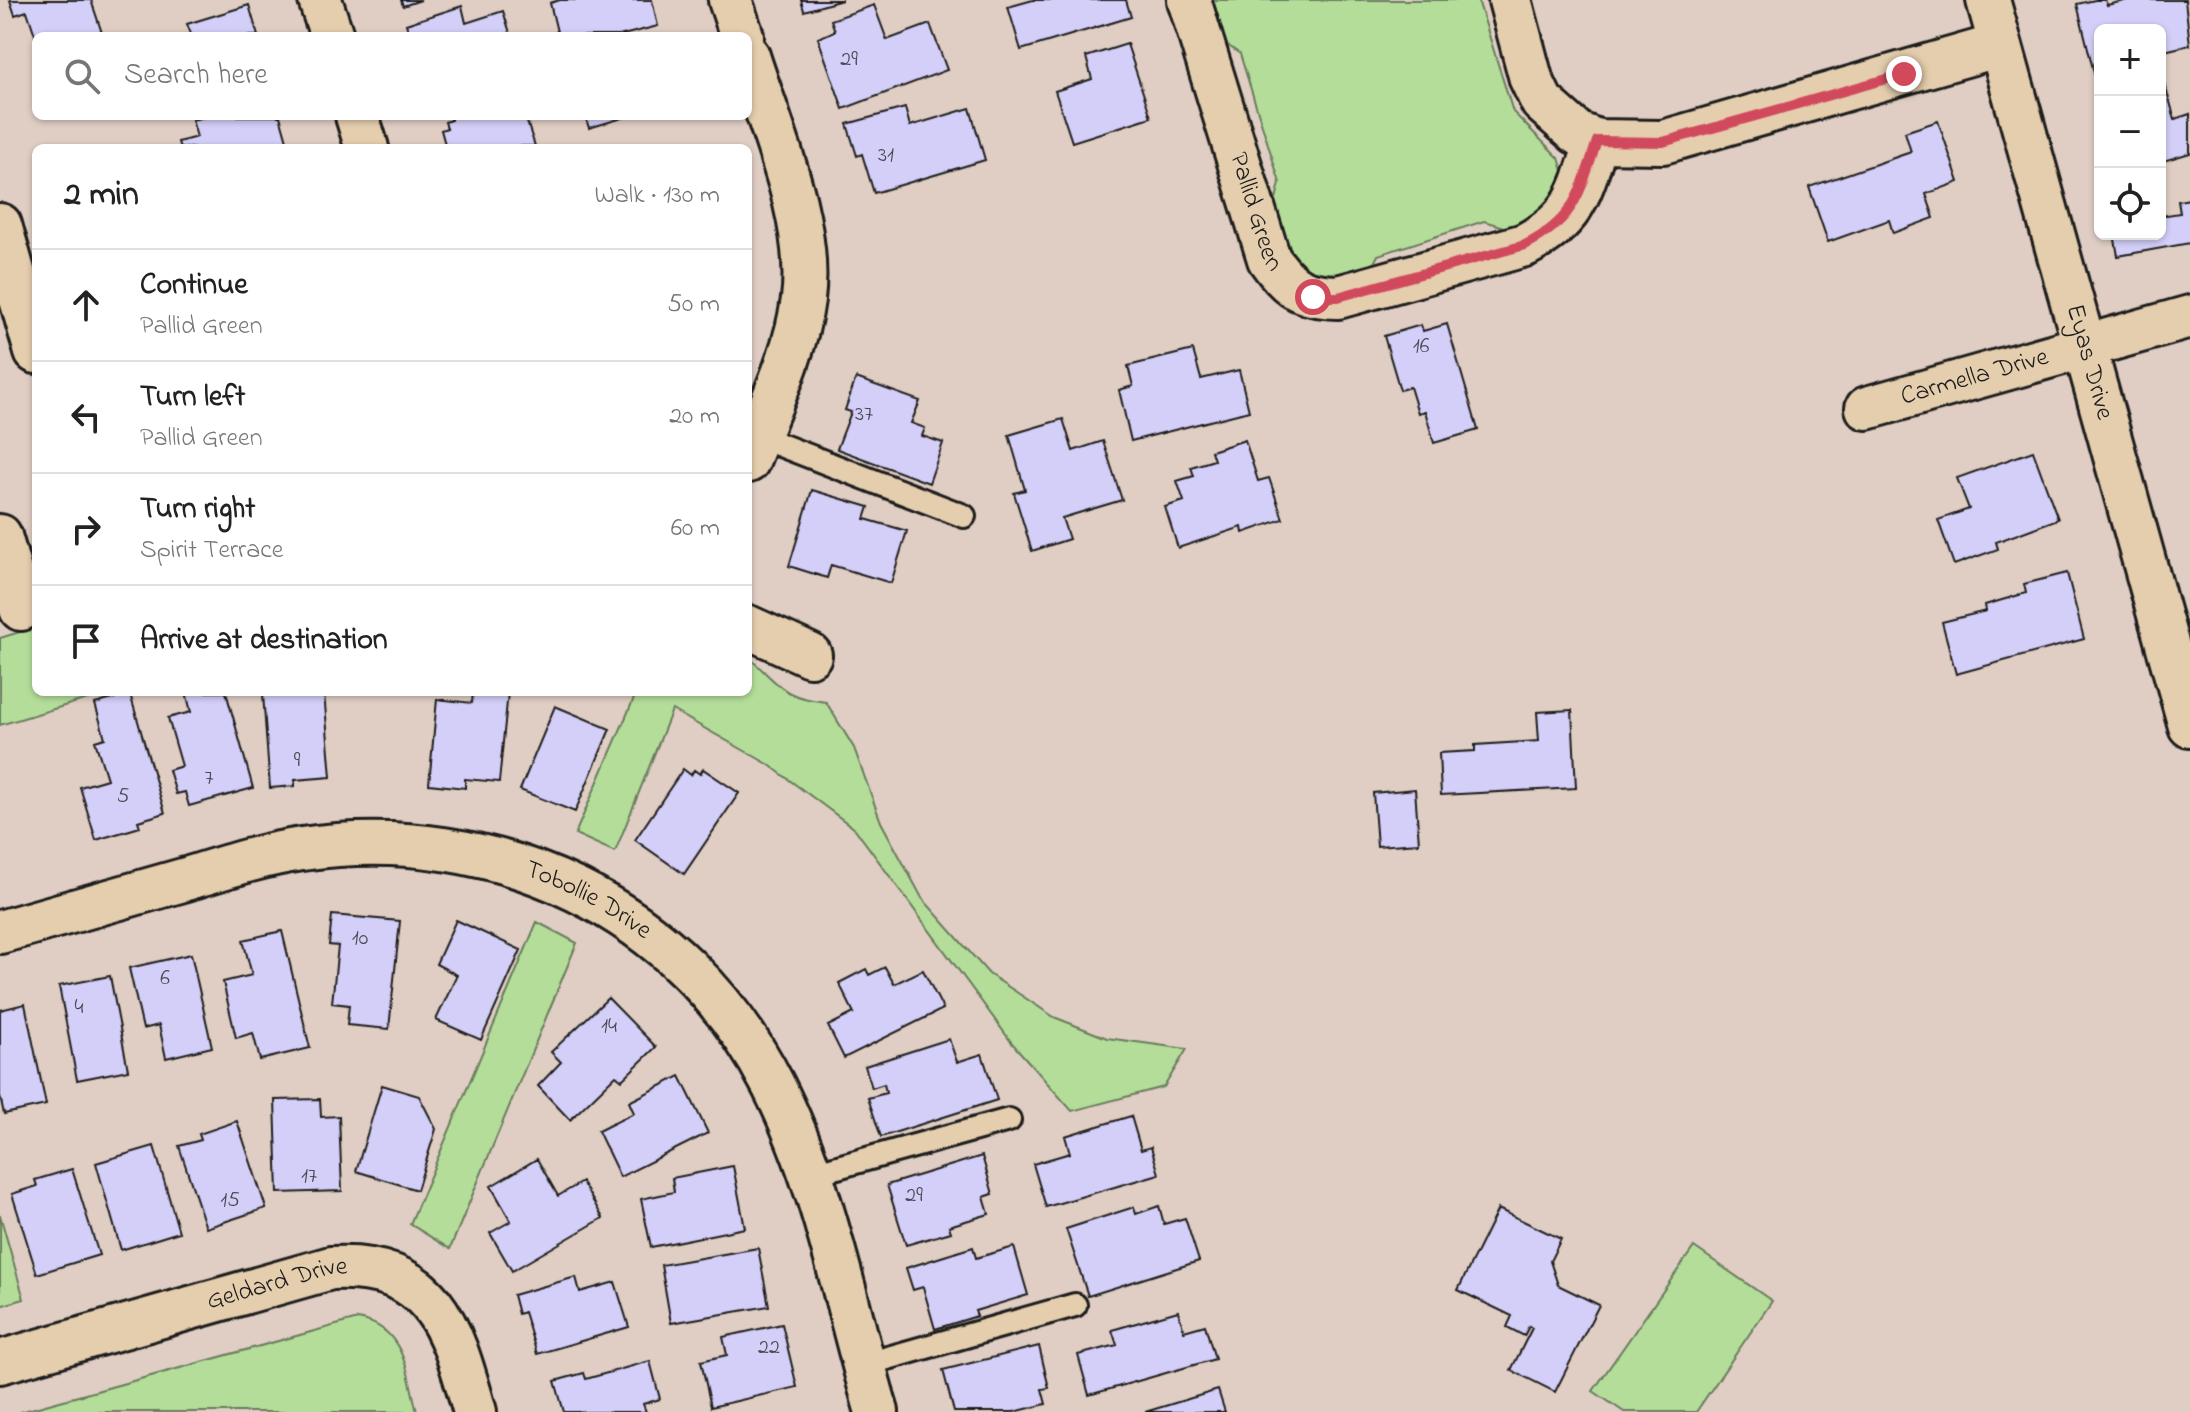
<!DOCTYPE html>
<meta charset="utf-8">
<style>
:root{--surface:#fff;--page:#f2f2f2;--text:#222;--muted:#767676;--line:#e0e0e0}
body{margin:0;font-family:"Indie Flower",sans-serif;background:var(--page);color:var(--text)}
.controls{position:absolute;right:24px;top:24px;display:grid;overflow:hidden;border-radius:12px;box-shadow:0 2px 6px #0004}
.controls button{width:72px;height:72px;display:grid;place-items:center;padding:0;border:0;border-bottom:2px solid var(--line);background:var(--surface);color:var(--text);font:40px sans-serif}
.stop{position:absolute;width:24px;height:24px;margin:-18px;border:6px solid #d1495b;border-radius:50%;background:#fff}
.stop.end{background:#d1495b;border-color:#fff;box-shadow:0 2px 8px #0008}
.list{margin:0;padding:0;list-style:none}
h2{display:flex;justify-content:space-between;align-items:center;height:104px;margin:0;padding:0 32px;font-size:34px}
h2 small{font-size:26px;font-weight:400;color:var(--muted)}
.list li{display:grid;grid-template-columns:52px 1fr auto;gap:24px;align-items:center;box-sizing:border-box;height:112px;padding:0 32px;border-top:2px solid var(--line)}
.list b{display:block;font-size:30px;white-space:nowrap}
.list p{margin:0;font-size:26px;white-space:nowrap;color:var(--muted)}
.list em{font-size:26px;font-style:normal;color:var(--muted)}
.icon{flex:none;width:44px;height:44px;fill:none;stroke:currentColor;stroke-width:2;stroke-linecap:round;stroke-linejoin:round}
.map{position:relative;flex:none;width:2190px;height:1412px;overflow:hidden}
.search{position:absolute;background:var(--surface);box-shadow:0 2px 6px #0004;left:32px;top:32px;width:720px;height:88px;display:flex;align-items:center;gap:20px;box-sizing:border-box;padding:0 28px;border-radius:12px;color:var(--muted);font-size:30px}
.panel{position:absolute;background:var(--surface);box-shadow:0 2px 6px #0004;left:32px;top:144px;width:720px;height:552px;border-radius:12px}
.map>svg:first-child{display:block}
.green{fill:#b4dd9a;stroke:#687c5b;stroke-width:2}
.building{fill:#d3cff8;stroke:#1c1c1c;stroke-width:2}
.lines{fill:none;stroke-linecap:round;stroke-linejoin:round}
.lane-casing{stroke:#1c1c1c;stroke-width:28}
.street-casing{stroke:#1c1c1c;stroke-width:48}
.lane{stroke:#e5ceae;stroke-width:22}
.street{stroke:#e5ceae;stroke-width:42}
.route{stroke:#d1495b;stroke-width:10}
.labels{text-anchor:middle;dominant-baseline:central;stroke-width:6;stroke-linejoin:round;paint-order:stroke}
.number-label{font-size:22px;fill:#4a4953}
.street-label{font-size:26px;fill:#1c1c1c;stroke:#e5ceae}
</style>
<div class="map">
<svg width="2190" height="1412" viewBox="0 0 2190 1412">
<rect width="100%" height="100%" fill="#e0cec4"/>
<filter id="ink" filterUnits="userSpaceOnUse"><feTurbulence type="fractalNoise" baseFrequency=".0125" numOctaves="2"/><feDisplacementMap in="SourceGraphic" scale="16" xChannelSelector="R" yChannelSelector="G"/><feConvolveMatrix kernelMatrix="1 2 1 2 8 2 1 2 1" color-interpolation-filters="sRGB"/></filter>
<g filter="url(#ink)">
<!-- green -->
<path class="green" d="M1205 0H1478L1513 112 1559 158 1564 174 1548 213 1507 228 1484 221 1378 255 1371 269 1335 278 1313 276 1289 260 1272 215 1280 183 1240 54 1216 37Z
M36 627V692H111L0 725V638Z
M748 657C780 684 780 697 826 702L854 748 881 822 922 898 989 974 1054 1017 1107 1038 1187 1049 1164 1087 1072 1111 1012 1043 855 829 768 764 672 710 615 852 575 834 635 696 626 692H748Z
M537 922 577 943 450 1249 410 1224Z
M0 1215 24 1299 0 1306Z
M1694 1247 1772 1301 1696 1412H1624L1593 1391Z
M358 1319C405 1327 407 1373 417 1412H20Z"/>
<!-- building -->
<path class="building" d="M10 0H91L103 36 36 38 27 11 15 15Z
M401 0H421L403 6Z
M560 0H652L658 26 619 36H558L550 3Z
M801 0H842L804 11Z
M1033 0H1126L1131 17 1021 50 1008 7Z
M2095 0H2105L2107 5 2128 0H2185L2190 45 2160 52V30H2100V75L2095 77 2077 4Z
M249 5 258 36H184L191 34 187 24Z
M874 5 887 40 930 24 947 70 843 109 818 38 835 31 831 20Z
M462 6 466 23 503 11 511 36H410L406 24Z
M1127 44 1151 117 1072 142 1055 91 1092 79 1086 57Z
M2164 82 2175 119 2190 114V153L2160 162V83Z
M905 108 910 126 970 108 985 160 874 193 862 154 857 156 847 124Z
M209 116H280L289 148H180L178 142 197 137 192 120Z
M450 116H525L535 146 446 148 441 130 447 128 445 122 451 120Z
M585 116H629L589 128Z
M1938 121 1959 182 1926 194 1934 218 1893 233 1889 220 1828 242 1809 187 1911 152 1905 132Z
M2190 199V243L2118 256 2114 234H2160V216L2180 213 2178 201Z
M1447 324 1478 430 1434 443 1425 411 1418 413 1410 387 1400 390 1384 336 1421 325 1423 331Z
M1193 350 1201 379 1239 370 1249 411 1131 441 1119 390 1133 386 1128 366Z
M856 378 920 401 911 423 925 428 922 436 943 443 929 483 837 449 851 412 845 410Z
M1063 419 1073 451 1103 441 1122 500 1062 518 1069 539 1032 551 1014 493 1025 490 1009 435Z
M1245 440 1258 481 1269 478 1283 519 1243 533 1242 527 1178 548 1165 507 1184 501 1177 481 1194 476 1191 467 1214 460 1211 451Z
M2033 451 2058 519 1996 542 1998 549 1954 565 1938 520 1969 509 1957 478Z
M812 490 869 507 865 519 907 531 891 583 831 565 827 578 789 566Z
M2067 573 2084 639 1956 674 1942 622 1986 611 1985 605 2026 593 2024 584Z
M186 692H226L253 788 189 806 185 792 176 794 169 770 182 766 168 718 191 712Z
M324 692 331 777 295 780V786L270 788 263 694Z
M473 692H508L499 782 465 779V788L429 784 437 699 472 703Z
M130 694 165 813 138 821 140 827 96 840 80 787 107 779 95 741 105 738 95 704Z
M555 706 610 729 575 812 520 790Z
M1572 710 1576 788 1441 795 1439 753 1475 751V745L1539 741 1537 712Z
M683 769 691 775 694 770 700 774 703 769 739 793 684 874 635 840Z
M1415 789 1419 843 1377 846 1373 793Z
M332 915 400 921 389 1029 347 1025 349 1005 332 1003 338 946 329 945Z
M456 920 521 950 481 1040 436 1020 457 975 436 964Z
M282 931 310 1048 260 1060 253 1033 236 1038 223 982 252 975 243 940Z
M191 954 212 1047 166 1058 159 1025 143 1029 129 968Z
M885 967 894 984 923 970 943 1009 844 1058 828 1026 854 1013 839 983 866 969 869 975Z
M110 976 128 1070 77 1080 59 986Z
M608 998 656 1047 622 1080 616 1075 570 1120 538 1086 561 1062 551 1052Z
M25 1004 46 1105 4 1114 0 1096V1010Z
M949 1039 957 1062 982 1054 997 1100 881 1137 868 1098 886 1093 884 1084 872 1088 865 1066Z
M680 1076 708 1133 620 1177 598 1131 634 1113 629 1102Z
M382 1085 419 1096 436 1129 417 1190 356 1171Z
M320 1099 321 1117 339 1116 342 1191 278 1193 275 1100Z
M1131 1116 1141 1150 1151 1147 1159 1174 1046 1207 1033 1164 1070 1153 1065 1136Z
M237 1121 266 1208 206 1228 179 1146 201 1140 199 1134Z
M154 1146 179 1232 121 1250 96 1163Z
M982 1156 993 1194 984 1197 989 1214 949 1226 951 1232 906 1245 887 1185Z
M537 1159 558 1196 582 1182 603 1218 512 1271 490 1233 511 1221 491 1186Z
M733 1166 745 1228 651 1247 641 1199 674 1192 672 1178Z
M72 1169 99 1255 37 1274 12 1194 37 1186 35 1180Z
M1159 1206 1164 1224 1185 1218 1199 1261 1088 1296 1066 1229 1134 1207 1136 1214Z
M1498 1209 1561 1239 1550 1261 1558 1285 1599 1305 1555 1392 1511 1370 1532 1328 1529 1326 1524 1336 1507 1327 1512 1316 1458 1290Z
M973 1247 976 1258 1014 1247 1028 1295 975 1311 977 1316 935 1329 923 1287 913 1290 906 1268Z
M758 1248 769 1306 671 1323 661 1265Z
M576 1277 580 1292 615 1282 629 1327 537 1354 524 1312 518 1314 513 1295Z
M1178 1311 1184 1331 1205 1325 1215 1359 1089 1395 1078 1355 1117 1345 1112 1330Z
M782 1324 797 1387 711 1407 701 1361 727 1355 723 1337Z
M1039 1346 1049 1388 1042 1389 1046 1404 1014 1412H954L943 1370Z
M650 1361 660 1399 643 1404 646 1412H564L555 1381 584 1373 586 1379Z
M1218 1390 1225 1412H1145Z"/>
<g class="lines">
<!-- lane casing -->
<g class="lane-casing">
<path id="lane" d="M757 436 964 516
M812 1174 1009 1120
M863 1365 1075 1305"/>
</g>
<!-- street casing -->
<g class="street-casing">
<g id="street">
<path d="M320 0 332 36"/>
<path d="M730 0 742 36"/>
<path id="s1" d="M1189 0 1269 259C1290 289 1302 296 1338 297L1525 245C1576 219 1580 192 1597 141"/>
<path d="M1510 0 1531 79 1542 102 1577 133 1597 141 1663 142 2000 45"/>
<path id="s2" d="M1988 0 2190 726"/>
<path d="M748 56C771 129 813 222 803 299 796 354 768 409 748 461"/>
<path d="M357 116 367 148"/>
<path d="M0 225 36 352"/>
<path id="s3" d="M1867 408 2190 317"/>
<path d="M0 536 21 609"/>
<path d="M748 627 810 655"/>
<path id="s4" d="M0 932C61 915 122 897 183 880 222 868 261 855 302 849 496 821 683 908 773 1085 825 1187 845 1303 877 1412"/>
<path id="s5" d="M0 1362 331 1268C435 1263 451 1327 475 1412"/>
</g>
</g>
<!-- lane -->
<use href="#lane" class="lane"/>
<!-- street -->
<use href="#street" class="street"/>
</g>
</g>
<g class="lines" filter="url(#ink)">
<!-- route -->
<path class="route" d="M1313 297H1338L1525 245C1576 219 1580 192 1597 141L1663 142 1904 74"/>
</g>
<g class="labels">
<!-- number labels -->
<g class="number-label">
<text x="849" y="60">29</text>
<text x="886" y="156">31</text>
<text x="1421" y="347">16</text>
<text x="864" y="415">37</text>
<text x="297" y="761">9</text>
<text x="209" y="779">7</text>
<text x="123" y="797">5</text>
<text x="360" y="939">10</text>
<text x="165" y="979">6</text>
<text x="79" y="1008">4</text>
<text x="609" y="1027">14</text>
<text x="309" y="1177">17</text>
<text x="914" y="1196">29</text>
<text x="230" y="1201">15</text>
<text x="769" y="1348">22</text>
</g>
<!-- street labels -->
<g class="street-label">
<text stroke="none"><textPath href="#s1" startOffset="222">Pallid Green</textPath></text>
<text stroke="none"><textPath href="#s2" startOffset="376">Eyas Drive</textPath></text>
<text stroke="none"><textPath href="#s3" startOffset="112">Carmella Drive</textPath></text>
<text stroke="none"><textPath href="#s4" startOffset="610">Tobollie Drive</textPath></text>
<text stroke="none"><textPath href="#s5" startOffset="288">Geldard Drive</textPath></text>
</g>
</g>
</svg>
<div class="controls">
<button>+</button>
<button>−</button>
<button><svg class="icon" aria-label="locate" viewBox="0 0 24 24"><circle cx="12" cy="12" r="6"/><path d="M12 2v4M12 18v4M2 12h4M18 12h4"/></svg></button>
</div>
<div class="stop" style="left:1313px;top:297px"></div>
<div class="stop end" style="left:1904px;top:74px"></div>
<div class="search"><svg class="icon" aria-label="search" viewBox="0 0 24 24"><circle cx="10" cy="10" r="6"/><path d="M15 15l6 6"/></svg>Search here</div>
<section class="panel">
<h2>2 min<small>Walk · 130 m</small></h2>
<ul class="list">
<li><svg class="icon" aria-label="ahead" viewBox="0 0 24 24"><path d="M12 20V5M6 11l6-6 6 6"/></svg><div><b>Continue</b><p>Pallid Green</p></div><em>50 m</em></li>
<li><svg class="icon" aria-label="left" viewBox="0 0 24 24"><path d="M17 20v-9H6M10 6l-5 5 5 5"/></svg><div><b>Turn left</b><p>Pallid Green</p></div><em>20 m</em></li>
<li><svg class="icon" aria-label="right" viewBox="0 0 24 24"><path d="M7 20v-9h11M14 6l5 5-5 5"/></svg><div><b>Turn right</b><p>Spirit Terrace</p></div><em>60 m</em></li>
<li><svg class="icon" aria-label="arrive" viewBox="0 0 24 24"><path d="M6 21V4h12l-3 4 3 4H6"/></svg><div><b>Arrive at destination</b></div></li>
</ul>
</section>
</div>
